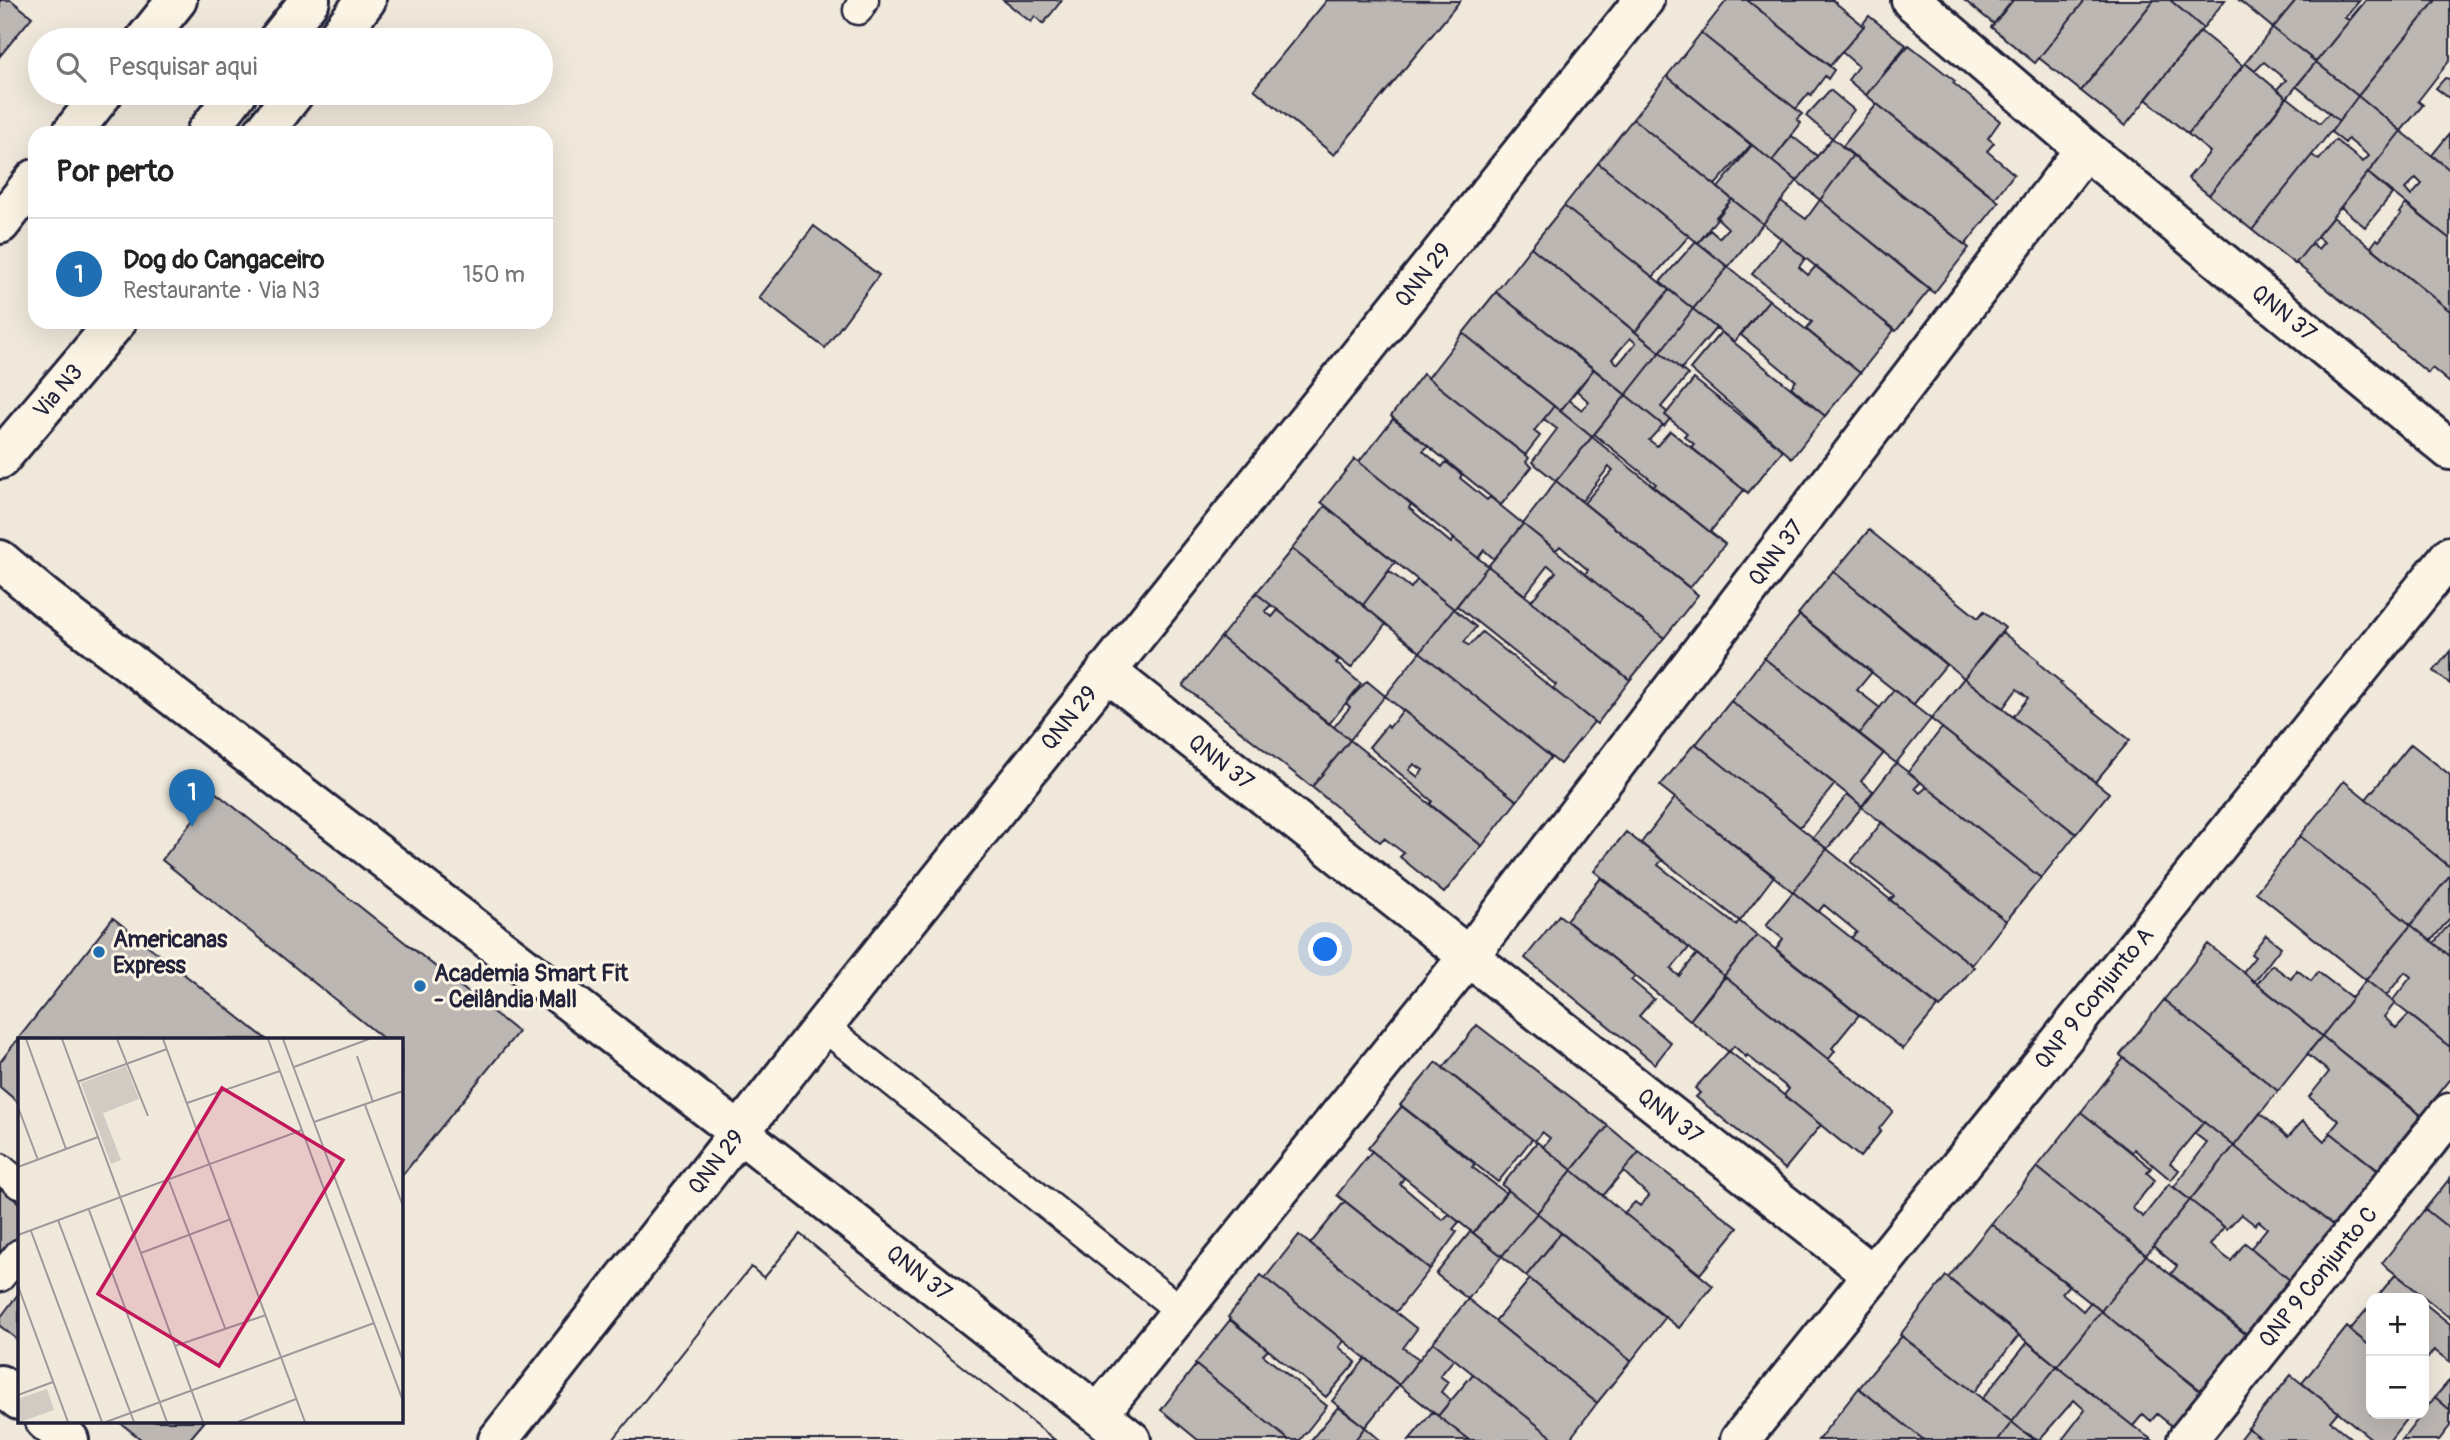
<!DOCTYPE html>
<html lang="pt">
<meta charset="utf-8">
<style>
:root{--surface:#fff;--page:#f2f2f2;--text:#222;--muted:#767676;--line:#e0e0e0;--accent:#1f6fb2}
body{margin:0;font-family:Pangolin,sans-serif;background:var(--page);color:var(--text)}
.controls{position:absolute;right:21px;bottom:21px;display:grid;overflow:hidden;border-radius:14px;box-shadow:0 7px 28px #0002}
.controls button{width:63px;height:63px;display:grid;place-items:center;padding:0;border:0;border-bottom:2px solid var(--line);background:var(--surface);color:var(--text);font:35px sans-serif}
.you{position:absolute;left:1326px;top:950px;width:24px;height:24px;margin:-18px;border:5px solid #fff;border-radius:50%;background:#1a73e8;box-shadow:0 0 0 10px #1a73e833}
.badge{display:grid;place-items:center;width:46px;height:46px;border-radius:50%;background:var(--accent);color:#fff;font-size:23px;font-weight:700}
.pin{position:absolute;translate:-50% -58px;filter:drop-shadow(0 2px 4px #0008)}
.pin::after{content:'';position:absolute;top:37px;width:24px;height:21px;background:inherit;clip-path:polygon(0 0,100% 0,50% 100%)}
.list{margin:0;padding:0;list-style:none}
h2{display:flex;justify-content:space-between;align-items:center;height:91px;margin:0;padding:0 28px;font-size:30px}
h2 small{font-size:23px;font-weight:400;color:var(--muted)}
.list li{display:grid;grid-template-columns:46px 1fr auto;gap:21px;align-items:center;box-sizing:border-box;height:112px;padding:0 28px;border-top:2px solid var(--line)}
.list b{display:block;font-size:26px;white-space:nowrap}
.list p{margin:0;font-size:23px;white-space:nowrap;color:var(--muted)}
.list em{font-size:23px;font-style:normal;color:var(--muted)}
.icon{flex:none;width:38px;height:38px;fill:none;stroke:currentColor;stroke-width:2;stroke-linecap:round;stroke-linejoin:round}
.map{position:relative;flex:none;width:2450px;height:1440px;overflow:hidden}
.search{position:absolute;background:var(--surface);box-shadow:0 7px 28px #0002;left:28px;top:28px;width:525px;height:77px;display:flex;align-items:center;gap:18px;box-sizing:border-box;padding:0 24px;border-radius:38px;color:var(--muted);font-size:26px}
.panel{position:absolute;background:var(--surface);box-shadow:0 7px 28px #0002;left:28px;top:126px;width:525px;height:203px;border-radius:21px}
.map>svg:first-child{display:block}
.building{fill:#bcb7b3;stroke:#22223b;stroke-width:2;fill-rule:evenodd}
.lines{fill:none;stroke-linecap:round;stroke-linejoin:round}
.service-casing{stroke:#22223b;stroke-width:33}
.minor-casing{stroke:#22223b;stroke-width:44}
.tertiary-casing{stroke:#22223b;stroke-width:44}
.secondary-casing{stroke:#22223b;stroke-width:44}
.service{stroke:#fcf5e5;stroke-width:28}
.minor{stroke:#fcf5e5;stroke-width:38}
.tertiary{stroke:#fcf5e5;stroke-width:38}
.secondary{stroke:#fcf5e5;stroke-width:38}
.poi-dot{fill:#1f6fb2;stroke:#fcf5e5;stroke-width:2.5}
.labels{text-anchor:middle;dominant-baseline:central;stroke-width:6;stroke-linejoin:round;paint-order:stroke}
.street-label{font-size:23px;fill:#22223b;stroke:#fcf5e5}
.poi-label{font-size:23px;font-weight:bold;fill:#22223b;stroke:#fcf5e5;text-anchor:start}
.inset-road{fill:none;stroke:#9d999b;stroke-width:2}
.view{fill:#c2185b;fill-opacity:0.15;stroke:#c2185b;stroke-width:3.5}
.inset-edge{fill:none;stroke:#22223b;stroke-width:3.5}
</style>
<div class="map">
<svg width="2450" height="1440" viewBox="0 0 2450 1440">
<rect width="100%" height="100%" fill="#efe8db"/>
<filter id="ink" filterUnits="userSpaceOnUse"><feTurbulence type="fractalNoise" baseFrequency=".0143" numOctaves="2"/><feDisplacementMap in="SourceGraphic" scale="14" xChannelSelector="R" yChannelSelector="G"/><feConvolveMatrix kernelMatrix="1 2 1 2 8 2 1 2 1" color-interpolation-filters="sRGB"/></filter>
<g filter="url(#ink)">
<!-- building -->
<path class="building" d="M0 0H11L32 17 0 56Z
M1003 0H1062L1043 24 1035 16 1031 22Z
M1327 0 1460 1 1334 155 1254 89Z
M1727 0H1747L1834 70 1828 79 1825 76 1811 95 1809 93 1796 109 1701 33Z
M1747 0H1832L1864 26 1830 66Z
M1964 0H2013L1994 24Z
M2013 0H2085L2035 63 1991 27Z
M2085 0H2154L2081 91 2039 58Z
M2154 0H2170L2203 28 2125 126 2081 91Z
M2170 0H2225L2203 28Z
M2239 0H2296L2273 28Z
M2296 0H2360L2345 18 2349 20 2366 0 2316 62 2273 28Z
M2366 0H2436L2358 96 2316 62Z
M2436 0H2450V60L2418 101 2423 105 2401 131 2358 96Z
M1869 16 1906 45 1866 95 1848 80 1858 66 1842 52 1864 26 1862 25Z
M2273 28 2316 62 2287 98 2277 89 2286 80 2264 62 2255 71 2245 63Z
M2200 31 2243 66 2188 134 2146 99Z
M1701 33 1802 114 1797 119 1801 123 1772 161 1667 76Z
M1909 45 1955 81 1953 83 2000 121 1988 138 1994 143 1987 151 2014 174 1995 198 1866 95Z
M2316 62 2358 96 2339 121 2296 86Z
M2245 63 2287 98 2209 195 2188 178 2210 152 2188 134Z
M1667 76 1751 145 1715 185 1633 119Z
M2445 78 2450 79V99L2436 88Z
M1830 90 1854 110 1832 138 1806 116Z
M2358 96 2401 131 2295 264 2252 230 2312 155 2319 160 2335 140 2363 162 2369 156 2348 139 2345 143 2331 132Z
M2287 97 2320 123 2329 113 2339 121 2252 230 2209 195Z
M1877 104 1999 202 1965 245 1842 147Z
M1633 119 1732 199 1698 243 1598 163Z
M2401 131 2450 170V239L2368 173ZM2416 178 2422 184 2411 196 2405 189Z
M2450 133V170L2432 155Z
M1792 136 1817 156 1797 181 1772 161Z
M1832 138 1853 155 1820 200 1797 181Z
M1752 145 1797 181 1763 224 1718 188Z
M1853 155 1969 248 1934 293 1820 200Z
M1598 163 1689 236 1653 277 1564 206Z
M2368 173 2392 194 2365 227 2341 207Z
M1732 199 1763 224 1728 267 1698 243 1710 230 1719 238 1728 228 1716 217Z
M1820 200 1930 289 1896 331 1763 224 1781 201 1806 219Z
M2405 204 2450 239V311L2371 247 2377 239 2379 241 2401 214 2399 213Z
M1564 206 1669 290 1635 332 1531 247Z
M2333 217 2450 311V383L2432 368 2428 373 2296 263 2312 243 2318 249 2324 242 2317 236Z
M814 226 879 275 825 348 759 298Z
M1781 238 1805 258 1799 267 1808 275 1816 266 1894 330 1860 373 1806 329 1812 322 1752 274Z
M1696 241 1728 267 1693 309 1660 282Z
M1531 247 1660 352 1626 395 1496 292ZM1630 338 1636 343 1618 364 1612 359Z
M1728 267 1769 300 1734 342 1693 309Z
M1669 290 1693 309 1660 352 1635 332Z
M1496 292 1594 369 1560 411 1463 333Z
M1769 300 1860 373 1825 416 1791 387 1796 381 1741 335Z
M1693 309 1716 328 1681 369 1660 352Z
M1721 332 1825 416 1792 458 1690 369Z
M1463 333 1554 406 1534 431 1540 436 1525 455 1428 378Z
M1660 352 1688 375 1661 407 1667 412 1665 415 1670 419 1664 426 1626 395Z
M1594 369 1626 395 1592 437 1560 411 1569 400 1582 410 1589 402 1577 391Z
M1423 374 1529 458 1526 462 1532 467 1501 505 1391 416Z
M1694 379 1783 450 1748 493 1691 447 1694 444 1684 436 1687 433 1665 415Z
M1626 395 1663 425 1649 440 1657 446 1670 431 1744 490 1710 532 1653 487 1656 484 1594 434Z
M1554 406 1592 437 1556 481 1532 462 1557 429 1544 419Z
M1393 419 1428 446 1423 451 1442 467 1446 462 1462 475 1460 478 1487 500 1490 497 1523 524 1494 559 1484 550 1478 558 1359 462Z
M1592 437 1725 544 1690 588 1584 503 1613 470 1609 467 1582 501 1556 481Z
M1355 459 1411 504 1409 508 1451 543 1454 539 1488 566 1454 609 1321 502Z
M1556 481 1698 595 1664 638 1585 574 1588 570 1560 546 1556 550 1523 524Z
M1325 506 1395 562 1363 605 1292 549Z
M1523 524 1664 638 1630 680 1531 601 1556 572 1548 565 1525 595 1488 566Z
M1869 530 1978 618 1984 611 2005 628 1964 678 1834 572Z
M1292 549 1386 624 1351 668 1256 593Z
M1488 566 1630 680 1597 724 1553 689 1556 685 1457 606Z
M1389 571 1411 588 1417 580 1454 609 1420 652 1363 605Z
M1833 571 1946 665 1913 705 1798 614Z
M1256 593 1271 605 1265 611 1272 617 1278 610 1339 660 1336 663 1361 684 1329 724 1221 637Z
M1454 609 1476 627 1464 642 1469 646 1482 632 1594 722 1560 764 1420 652Z
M1800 615 1872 672 1857 690 1880 708 1859 734 1764 658Z
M2002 632 2039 661 2038 663 2062 683 2060 684 2130 740 2095 782 2013 717 2028 698 2017 689 2003 708 1964 678Z
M1221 637 1350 740 1312 787 1183 686Z
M2450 651V684L2434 671Z
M1420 652 1551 757 1517 801 1385 696Z
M1764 658 1884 753 1861 781 1873 791 1862 806 1731 701Z
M1964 678 2109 793 2076 834 1931 719Z
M1367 681 1385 696 1350 740 1334 727 1350 707 1346 703Z
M1894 690 1931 719 1896 763 1859 734Z
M1731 701 1835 784 1800 827 1696 744Z
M1403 710 1517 801 1482 846 1430 805 1432 801 1369 747 1387 725 1389 728ZM1414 764 1423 770 1418 777 1409 770Z
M1942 728 2076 834 2041 878 1908 772Z
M1350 740 1482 846 1444 893 1400 857 1404 853 1384 838 1380 842 1312 787Z
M1695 743 1827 849 1793 892 1660 786Z
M2411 744 2450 775V867L2366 799Z
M1896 763 1921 782 1915 788 1920 793 1927 787 2041 878 2006 921 1862 807Z
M2344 781 2450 867V875L2411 925 2300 836Z
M215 792 518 1032 401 1177V1039H384L162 860Z
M1848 794 1862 807 1827 849 1813 838Z
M1675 798 1774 876 1740 921 1641 843Z
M1882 822 2006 921 1972 965 1890 900 1894 896 1851 862Z
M1626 832 1662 860 1658 865 1736 925 1739 921 1757 935 1724 976 1594 871Z
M2300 836 2411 925 2366 980 2256 892Z
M1827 849 1974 967 1940 1008 1851 938 1857 932 1824 905 1818 912 1793 892Z
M2450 875V918L2431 941 2411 925Z
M1601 878 1689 948 1671 969 1679 976 1697 954 1724 976 1690 1020 1566 920Z
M1793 892 1938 1006 1903 1049 1776 949 1783 939 1766 925Z
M1559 915 1635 976 1631 980 1654 999 1639 1016 1671 1043 1655 1064 1525 958Z
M113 918 266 1039H19V1103L0 1087V1062Z
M2450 923V956L2434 943Z
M2411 925 2450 956V1047L2392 1001 2411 977 2405 972 2386 996 2366 980Z
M1757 935 1859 1015 1832 1048 1835 1051 1828 1060 1724 976Z
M2266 935 2281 947 2254 982 2243 972 2255 957 2251 954Z
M2208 944 2322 1036 2278 1091 2164 1000Z
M2272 965 2291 979 2297 970 2311 981 2318 972 2352 998 2322 1036 2257 984Z
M1725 977 1893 1111 1879 1129 1881 1131 1860 1157 1784 1095 1789 1089 1747 1055 1746 1057 1734 1046 1729 1052 1690 1020Z
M2366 980 2395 1003 2384 1017 2396 1028 2409 1014 2450 1047V1080L2421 1116 2322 1036Z
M2164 1000 2278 1091 2234 1146 2120 1055Z
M1477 1025 1608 1126 1572 1170 1543 1147 1550 1138 1542 1132 1535 1141 1532 1139 1443 1068Z
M2322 1036 2421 1115 2377 1170 2330 1132 2339 1121 2309 1097 2329 1072 2307 1054Z
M1729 1051 1821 1125 1785 1169 1696 1097 1700 1093 1695 1088Z
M2124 1058 2204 1122 2170 1163 2179 1170 2171 1180 2134 1149 2132 1153 2081 1112Z
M1436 1062 1532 1139 1498 1182 1400 1105Z
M1402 1106 1475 1163 1472 1167 1506 1193 1473 1233 1368 1148Z
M2081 1112 2151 1168 2147 1173 2155 1180 2132 1208 2143 1217 2169 1184 2190 1200 2146 1255 2037 1167Z
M2260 1113 2288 1137 2303 1121 2324 1141 2331 1133 2379 1171 2335 1227 2234 1146Z
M2204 1122 2234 1146 2190 1200 2174 1187 2207 1143 2194 1133Z
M1608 1126 1639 1152 1603 1196 1572 1170Z
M1537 1142 1572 1170 1537 1213 1502 1185Z
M2234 1146 2335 1227 2291 1281 2251 1248 2267 1228 2259 1221 2255 1225 2241 1214 2227 1229 2190 1200Z
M1372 1151 1404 1178 1400 1184 1435 1214 1443 1220 1449 1214 1459 1222 1453 1229 1457 1232 1430 1269 1337 1195Z
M1639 1152 1738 1228 1700 1274 1624 1213 1635 1202 1640 1206 1649 1196 1623 1171Z
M2037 1167 2146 1255 2101 1311 1991 1224Z
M1572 1170 1713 1286 1679 1328 1537 1213Z
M2450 1178V1229L2425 1209Z
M0 1188 19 1203V1237L0 1261Z
M1508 1190 1537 1213 1502 1256 1473 1233Z
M2190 1200 2224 1227 2210 1245 2231 1261 2245 1243 2291 1281 2249 1336 2171 1274 2177 1266 2153 1246Z
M1345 1201 1430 1269 1396 1312 1310 1244Z
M2425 1209 2450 1229V1318L2382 1263Z
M1537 1213 1561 1233 1526 1276 1502 1256Z
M1991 1224 2069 1285 2062 1293 2083 1311 2091 1302 2101 1311 2057 1366 1948 1278Z
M1471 1231 1502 1256 1468 1299 1436 1274Z
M1561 1233 1665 1318 1631 1361 1526 1276Z
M800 1234 940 1349 1055 1440H613L751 1267 764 1278Z
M800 1234 940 1349 1055 1440H613L751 1267 764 1278Z
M1299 1235 1417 1329 1403 1348 1419 1359 1399 1385 1265 1278Z
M2146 1255 2249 1337 2204 1393 2101 1311Z
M2396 1274 2424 1297 2423 1298H2376Z
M1261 1275 1344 1341 1339 1347 1356 1362 1326 1397 1228 1317Z
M1946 1276 2019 1335 1974 1392 1900 1335Z
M1530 1279 1631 1361 1597 1403 1495 1321Z
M19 1293V1341L0 1326V1318Z
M1468 1299 1597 1403 1569 1440H1556L1433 1342Z
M2424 1303 2450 1324V1362L2434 1350 2424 1363Z
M2371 1304V1347L2350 1330Z
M2101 1311 2200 1391 2172 1426 2157 1414 2151 1421 2143 1414 2133 1426 2057 1366Z
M1230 1320 1268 1350 1263 1355 1327 1406 1300 1440H1289L1195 1364Z
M2347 1327 2371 1347V1414H2410L2390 1440H2373L2302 1383Z
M1902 1336 2012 1422 1998 1440H1924L1859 1388Z
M1433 1342 1454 1359 1440 1376 1448 1382 1441 1392 1451 1400 1438 1416 1399 1385Z
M2028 1342 2057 1366 2012 1422 1982 1399Z
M1366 1358 1399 1385 1365 1427 1332 1401Z
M1196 1365 1201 1369 1289 1440H1198L1165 1413 1161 1410Z
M2057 1366 2133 1426 2152 1440H2062L2085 1410 2074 1400 2039 1440 2024 1432 2012 1422Z
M1473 1374 1556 1440H1469L1438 1416Z
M2291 1375 2338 1412 2330 1421 2353 1440H2263L2248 1428Z
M2450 1380V1410L2435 1397Z
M1859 1388 1861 1390 1924 1440H1818Z
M2435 1397 2450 1410V1426L2439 1440H2402Z
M1338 1407 1365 1427 1355 1440H1311Z
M1433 1411 1438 1416 1469 1440H1409Z
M118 1421H205L189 1440H142Z
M2012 1422 2024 1432 2035 1440H1998Z
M1365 1427 1380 1440H1355Z
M2248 1428 2252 1431 2263 1440H2239Z"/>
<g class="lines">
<!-- service casing -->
<g class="service-casing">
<path id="service" d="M858 10 864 0
M823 1026 1181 1311
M0 1168 19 1184
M0 1277 19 1254"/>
</g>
<!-- minor casing -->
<g class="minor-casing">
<path id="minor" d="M1911 0 2085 149 2450 450
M0 560 44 597 740 1133 1131 1440
M1106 671 1872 1274
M0 1385 19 1400
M1099 1413 1468 957 2085 149
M45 1421 69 1440
M498 1440 823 1026 1644 0
M2187 1440 2450 1113"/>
</g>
<!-- tertiary casing -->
<g class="tertiary-casing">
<path id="tertiary" d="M1740 1440 2450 556"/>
</g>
<!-- secondary casing -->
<g class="secondary-casing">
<path id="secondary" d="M145 40 177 0
M278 40 310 0
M335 40 366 0
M72 133 103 93
M206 133 237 93
M263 133 294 93
M0 224 35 179
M0 459 116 322"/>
</g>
<!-- service -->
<use href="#service" class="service"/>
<!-- minor -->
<use href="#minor" class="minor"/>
<!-- tertiary -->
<use href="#tertiary" class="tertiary"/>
<!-- secondary -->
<use href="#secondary" class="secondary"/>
</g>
</g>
<!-- markers -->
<g class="poi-dot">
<circle cx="99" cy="952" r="7"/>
<circle cx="420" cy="986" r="7"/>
</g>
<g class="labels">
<!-- street labels -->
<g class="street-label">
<text transform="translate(1423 275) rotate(-51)">QNN 29</text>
<text transform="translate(2284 313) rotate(39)">QNN 37</text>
<text transform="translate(58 391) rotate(-50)">Via N3</text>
<text transform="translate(1776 553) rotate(-53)">QNN 37</text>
<text transform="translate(1069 718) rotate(-51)">QNN 29</text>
<text transform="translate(1221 762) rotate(38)">QNN 37</text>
<text transform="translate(2094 998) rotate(-51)">QNP 9 Conjunto A</text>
<text transform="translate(1670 1116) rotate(38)">QNN 37</text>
<text transform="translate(716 1162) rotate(-52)">QNN 29</text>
<text transform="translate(919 1273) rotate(38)">QNN 37</text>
<text transform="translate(2318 1277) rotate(-51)">QNP 9 Conjunto C</text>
</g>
<!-- poi labels -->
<g class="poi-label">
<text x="113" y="939">Americanas<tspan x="113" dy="26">Express</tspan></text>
<text x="434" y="973">Academia Smart Fit<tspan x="434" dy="26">- Ceilândia Mall</tspan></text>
</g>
</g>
<!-- overview -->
<g transform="translate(18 1038)">
<rect width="385" height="385" fill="#efe8db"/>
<path d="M108 28 121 61 85 75 103 122 93 126 63 45ZM29 351 36 372 2 384 0 361Z" fill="#d1cbc3"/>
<path class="inset-road" d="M8 1 48 111M44 1 185 384M99 1 130 78M145 1 287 384M250 1 385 363M265 1 385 323M339 18 355 64M276 29 351 1M59 44 149 11M169 65 262 33M347 67 385 168M0 69 20 122M296 84 385 53M0 129 80 99M151 143 207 290M71 172 149 384M40 182 116 384M13 193 84 384M0 197 284 92M123 215 213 181M0 248 50 384M157 308 248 277M0 357 35 344M88 384 356 285M220 384 278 361"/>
<path class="view" d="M204 50 325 122 201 328 80 256Z"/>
<rect width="385" height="385" class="inset-edge"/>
</g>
</svg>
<div class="controls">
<button>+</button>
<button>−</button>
</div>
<div class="you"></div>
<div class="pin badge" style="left:192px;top:827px">1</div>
<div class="search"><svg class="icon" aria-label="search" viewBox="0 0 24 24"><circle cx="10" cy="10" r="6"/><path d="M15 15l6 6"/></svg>Pesquisar aqui</div>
<section class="panel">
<h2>Por perto<small></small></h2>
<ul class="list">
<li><span class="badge">1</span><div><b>Dog do Cangaceiro</b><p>Restaurante · Via N3</p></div><em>150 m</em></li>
</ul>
</section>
</div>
